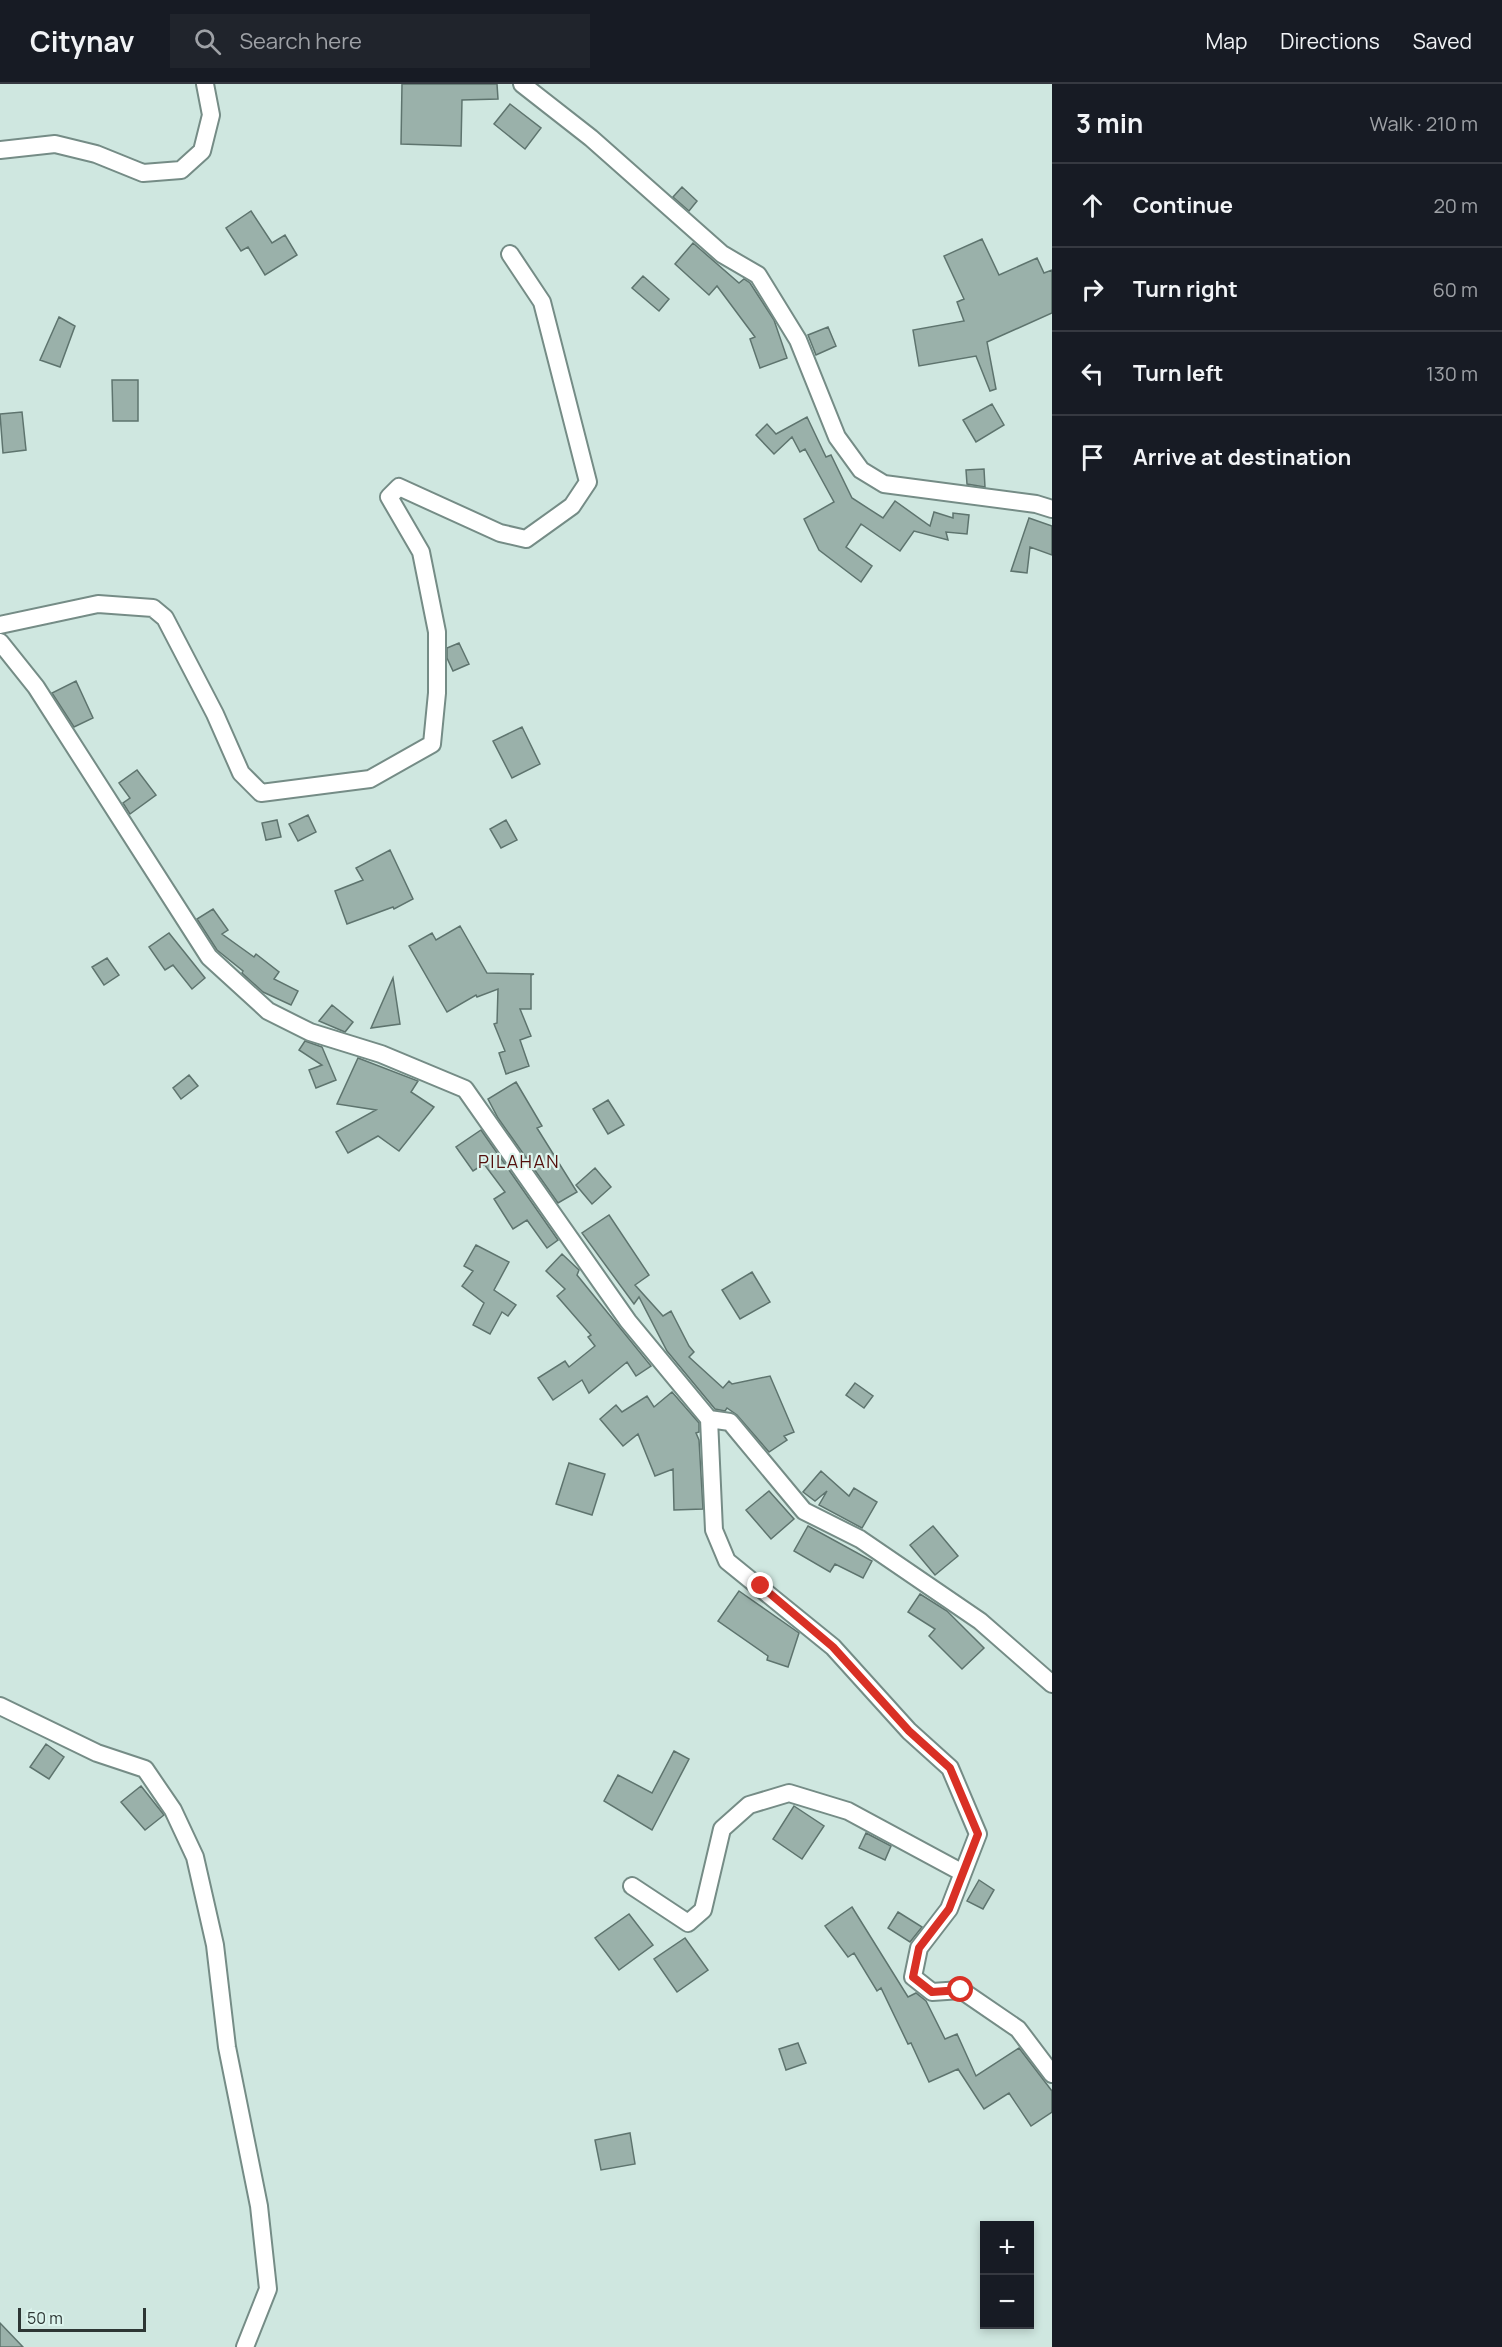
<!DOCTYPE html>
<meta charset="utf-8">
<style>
:root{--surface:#171b24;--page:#20242c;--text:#f1f3f6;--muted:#9ea1a6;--line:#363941}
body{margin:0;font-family:Manrope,sans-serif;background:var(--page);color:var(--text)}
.controls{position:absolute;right:18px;bottom:18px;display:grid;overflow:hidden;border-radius:0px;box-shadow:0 3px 9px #0003}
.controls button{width:54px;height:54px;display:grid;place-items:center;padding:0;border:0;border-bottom:2px solid var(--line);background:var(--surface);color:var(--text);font:30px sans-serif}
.scale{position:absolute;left:18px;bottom:15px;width:128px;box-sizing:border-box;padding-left:6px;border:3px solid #2d3634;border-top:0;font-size:16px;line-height:21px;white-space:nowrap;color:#2d3634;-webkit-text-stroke:4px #dcf4ed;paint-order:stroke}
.stop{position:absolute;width:18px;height:18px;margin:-14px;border:4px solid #d93025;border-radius:50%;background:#fff}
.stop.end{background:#d93025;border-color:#fff;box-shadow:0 2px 6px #0008}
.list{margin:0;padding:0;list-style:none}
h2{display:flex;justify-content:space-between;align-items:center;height:78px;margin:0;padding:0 24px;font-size:26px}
h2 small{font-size:20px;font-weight:400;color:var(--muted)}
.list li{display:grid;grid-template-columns:39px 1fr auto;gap:18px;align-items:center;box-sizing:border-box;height:84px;padding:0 24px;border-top:2px solid var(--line)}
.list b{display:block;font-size:22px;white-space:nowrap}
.list em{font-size:20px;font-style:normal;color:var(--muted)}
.icon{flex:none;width:33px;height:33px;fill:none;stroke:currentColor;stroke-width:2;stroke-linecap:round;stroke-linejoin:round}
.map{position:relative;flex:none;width:1052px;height:2263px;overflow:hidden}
header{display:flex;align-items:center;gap:36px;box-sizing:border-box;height:84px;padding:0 30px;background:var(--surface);border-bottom:2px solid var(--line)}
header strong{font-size:28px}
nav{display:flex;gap:33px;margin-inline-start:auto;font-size:21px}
.search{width:420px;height:54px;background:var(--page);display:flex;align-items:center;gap:15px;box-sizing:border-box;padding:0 21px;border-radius:0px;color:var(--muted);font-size:22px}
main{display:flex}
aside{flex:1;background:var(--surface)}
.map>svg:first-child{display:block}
.building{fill:#9ab1aa;stroke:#5e746e;stroke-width:1.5}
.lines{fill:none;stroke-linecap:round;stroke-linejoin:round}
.street-casing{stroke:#758c86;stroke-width:20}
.street{stroke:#fff;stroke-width:16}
.route{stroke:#d93025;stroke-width:8}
.labels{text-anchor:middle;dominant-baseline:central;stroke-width:4.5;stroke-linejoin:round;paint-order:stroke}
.quarter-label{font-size:18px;letter-spacing:1.5px;fill:#54100d;stroke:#dcf4ed}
</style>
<header>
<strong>Citynav</strong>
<div class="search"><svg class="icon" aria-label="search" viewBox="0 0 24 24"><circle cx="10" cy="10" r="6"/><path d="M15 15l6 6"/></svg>Search here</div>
<nav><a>Map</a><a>Directions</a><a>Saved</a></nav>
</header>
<main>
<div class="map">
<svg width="1052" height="2263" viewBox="0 0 1052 2263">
<rect width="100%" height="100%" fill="#cfe7e0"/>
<!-- building -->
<path class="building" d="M402 0H497L498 15 462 16 461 62 401 60Z
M510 20 541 44 525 65 494 40Z
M682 103 697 117 689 127 673 113Z
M251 127 272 159 285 151 297 171 265 191 248 163 241 167 226 144Z
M982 155 999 191 1037 174 1044 189 1052 186V229L987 258 996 305 990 307 976 272 919 282 913 246 964 237 957 218 964 215 944 172Z
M693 159 739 199 744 195 750 199 774 236 787 274 760 284 750 255 755 253 717 202 709 211 675 180Z
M643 192 669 215 659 227 632 204Z
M59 233 75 242 60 283 40 276Z
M828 243 836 262 816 271 808 251Z
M112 296H138V337H113Z
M992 320 1004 341 976 358 963 336Z
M22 328 26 366 3 369 0 330Z
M807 333 826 373 831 371 852 414 883 434 895 417 930 442 934 428 953 434V429L969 431 967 450 946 448 948 456 914 447 900 467 861 440 846 463 872 482 861 498 819 466 804 435 834 418 805 365 800 368 792 353 774 370 756 351 767 340 776 350Z
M984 385 985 403 967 400 966 386Z
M1029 434 1052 442V471L1030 463 1027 489 1011 487Z
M459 559 469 580 453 587 447 574V564Z
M76 597 93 634 74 643 52 609Z
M522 643 540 680 512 694 493 657Z
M137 686 156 711 130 730 123 719 130 714 119 699Z
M308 731 316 748 298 757 289 740Z
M277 736 281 753 266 756 262 739Z
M506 736 517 756 501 764 490 745Z
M390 766 413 815 394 825 393 823 347 840 335 807 363 796 356 784Z
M213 825 228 846 222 850 254 873 256 870 279 888 274 895 298 907 291 921 263 908 242 889 243 887 217 866 197 835Z
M460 842 487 889 534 890 531 891V925H520L531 952 520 956 529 982 506 990 499 969 505 967 494 940 497 939 498 905 477 913 476 911 447 928 409 862 432 849 436 856Z
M169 849 205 894 192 905 173 881 165 886 149 863Z
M107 874 119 891 104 901 92 883Z
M393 894 400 940 371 944Z
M332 921 353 938 345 948 319 937Z
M305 957 322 963 336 996 316 1004 309 986 322 981 299 966Z
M358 974 418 997 411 1008 434 1023 399 1067 378 1052 348 1069 336 1048 376 1026 337 1020Z
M189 991 198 1002 181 1015 173 1004Z
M516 998 542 1042 537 1044 577 1108 558 1119 498 1034 488 1015Z
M608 1016 624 1041 608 1050 593 1025Z
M481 1046 558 1156 547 1164 527 1136 513 1145 494 1115 505 1108 484 1080 473 1087 456 1063Z
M595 1084 611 1103 592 1120 576 1101Z
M609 1131 649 1191 635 1201 663 1232 671 1227 689 1262 694 1268 689 1273 723 1304 729 1297 732 1300 770 1292 794 1348 784 1352 787 1356 769 1368 737 1331 727 1324 725 1327 715 1325 667 1267 639 1213 634 1220 582 1149Z
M476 1161 509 1178 494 1206 516 1221 508 1232 502 1228 490 1250 473 1241 484 1219 462 1202 473 1187 464 1182Z
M562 1170 579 1186 577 1191 651 1282 636 1292 627 1278 589 1309 582 1296 553 1316 538 1294 565 1277 569 1283 595 1262 588 1253 591 1251 557 1212 565 1205 546 1187Z
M752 1188 770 1218 740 1235 722 1206Z
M855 1299 873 1312 864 1324 846 1311Z
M672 1308 699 1339V1348L696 1349 699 1356 703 1425 674 1426 673 1385 655 1392 638 1350 623 1362 600 1335 616 1321 622 1328 647 1312 654 1323Z
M569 1379 605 1390 592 1431 556 1420Z
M821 1387 849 1412 854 1404 877 1418 862 1444 819 1421 827 1407 815 1417 803 1408Z
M769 1407 794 1435 771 1455 746 1426Z
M808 1442 872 1477 863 1494 835 1480 830 1488 794 1467Z
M933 1442 958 1472 935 1491 910 1461Z
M739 1507 799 1549 788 1583 767 1576 768 1572 718 1537Z
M920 1510 947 1527 984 1564 962 1585 929 1552 935 1545 908 1528Z
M46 1660 64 1673 49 1695 30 1683Z
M674 1667 689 1675 652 1746 604 1717 618 1691 652 1709Z
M141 1702 164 1731 145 1746 121 1718Z
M794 1722 824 1742 802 1775 773 1755Z
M866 1749 891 1762 885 1776 859 1764Z
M979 1796 994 1806 983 1825 967 1817Z
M852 1823 908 1913 916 1909 926 1917 945 1955 957 1950 976 1992 1019 1964 1052 2007V2028L1031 2042 1009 2009 984 2025 958 1985 929 1998 911 1959 908 1960 881 1904 877 1907 854 1869 848 1873 825 1842Z
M898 1828 922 1843 910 1858 888 1844Z
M629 1830 653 1861 619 1886 595 1854Z
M685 1854 708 1886 677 1908 654 1875Z
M798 1959 806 1979 786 1986 779 1965Z
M630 2049 635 2080 601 2086 595 2056Z
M0 2239 23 2263H0Z"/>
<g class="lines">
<!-- street casing -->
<g class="street-casing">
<path id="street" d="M522 0 591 54 722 170 758 191 798 256 837 353 861 386 884 400 1036 420 1052 425
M0 66 55 60 96 70 143 89 181 86 202 67 211 31 205 0
M0 541 98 520 153 524 165 534 215 630 241 689 261 709 370 695 432 660 437 609V548L421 468 389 413 399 403 500 449 526 455 572 422 588 398 542 218 510 170
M0 558 36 603 209 873 268 927 310 948 381 970 465 1005 628 1237 709 1335 730 1338 804 1427 860 1455 980 1537 1052 1600
M709 1335 714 1446 727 1477 833 1563 909 1647 950 1684 978 1750 949 1825 919 1864 913 1893 932 1908 961 1906 1018 1945 1052 1990
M0 1622 97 1669 145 1685 173 1726 195 1773 215 1861 227 1963 259 2122 268 2205 245 2263
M632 1802 688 1839 703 1826 722 1745 749 1721 789 1709 848 1727 963 1789"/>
</g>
<!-- street -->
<use href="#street" class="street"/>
</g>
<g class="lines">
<!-- route -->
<path class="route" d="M761 1502 833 1563 909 1647 950 1684 978 1750 949 1825 919 1864 913 1893 932 1908 961 1906"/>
</g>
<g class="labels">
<!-- quarter labels -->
<g class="quarter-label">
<text x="519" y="1077">PILAHAN</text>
</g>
</g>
</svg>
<div class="controls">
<button>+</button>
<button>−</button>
</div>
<div class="scale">50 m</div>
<div class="stop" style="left:961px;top:1906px"></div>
<div class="stop end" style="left:761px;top:1502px"></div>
</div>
<aside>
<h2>3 min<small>Walk · 210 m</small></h2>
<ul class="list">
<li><svg class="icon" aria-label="ahead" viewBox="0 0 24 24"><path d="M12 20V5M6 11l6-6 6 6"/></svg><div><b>Continue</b></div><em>20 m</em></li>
<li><svg class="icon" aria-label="right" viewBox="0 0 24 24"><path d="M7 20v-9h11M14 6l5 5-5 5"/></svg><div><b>Turn right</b></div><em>60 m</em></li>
<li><svg class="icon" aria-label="left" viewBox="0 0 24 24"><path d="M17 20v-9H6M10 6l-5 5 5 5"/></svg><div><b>Turn left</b></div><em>130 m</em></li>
<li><svg class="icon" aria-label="arrive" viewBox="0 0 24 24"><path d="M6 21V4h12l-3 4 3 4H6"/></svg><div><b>Arrive at destination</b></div></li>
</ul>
</aside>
</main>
